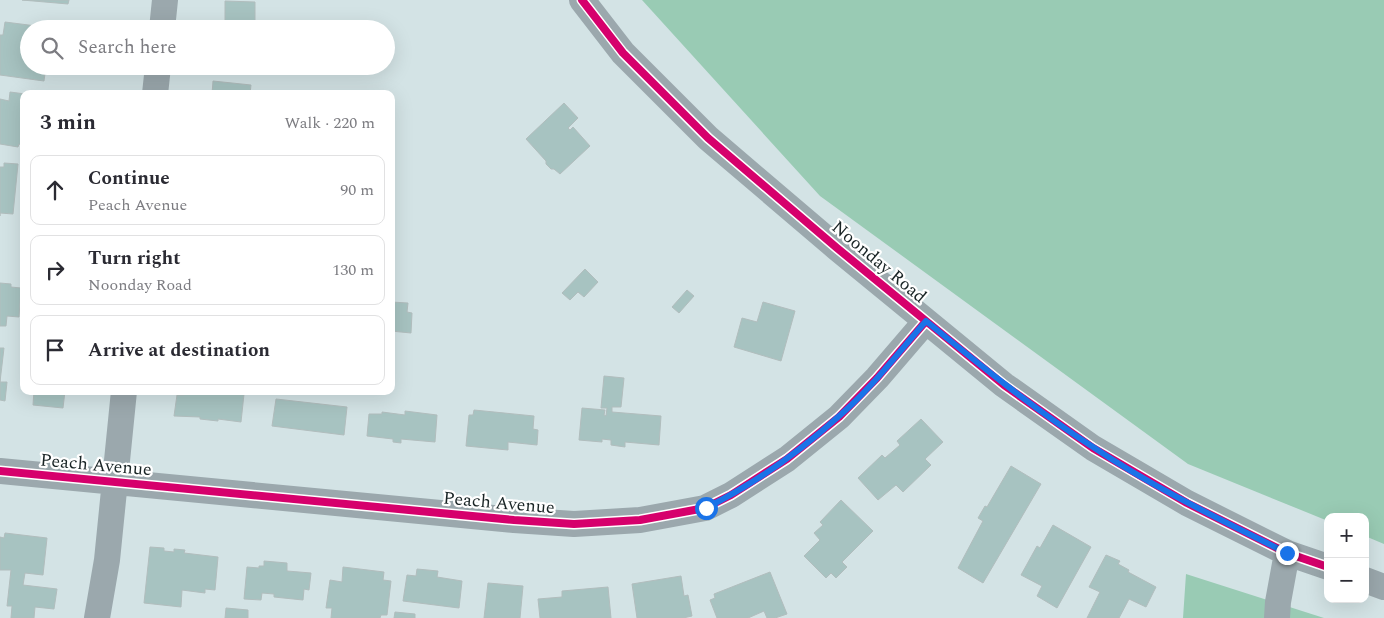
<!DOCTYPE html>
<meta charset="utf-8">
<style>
:root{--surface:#fff;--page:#f7f7f7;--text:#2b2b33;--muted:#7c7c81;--line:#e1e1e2}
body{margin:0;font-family:Spectral,serif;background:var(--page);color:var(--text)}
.controls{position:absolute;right:15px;bottom:15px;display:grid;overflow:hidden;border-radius:10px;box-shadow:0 5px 20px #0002}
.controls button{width:45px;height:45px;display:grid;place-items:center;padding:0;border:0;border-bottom:1px solid var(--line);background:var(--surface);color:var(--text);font:25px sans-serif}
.stop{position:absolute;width:15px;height:15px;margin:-11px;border:4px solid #1a73e8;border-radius:50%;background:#fff}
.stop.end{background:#1a73e8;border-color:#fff;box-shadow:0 1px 5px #0008}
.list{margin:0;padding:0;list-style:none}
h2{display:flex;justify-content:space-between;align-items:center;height:65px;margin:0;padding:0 20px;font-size:21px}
h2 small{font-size:16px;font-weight:400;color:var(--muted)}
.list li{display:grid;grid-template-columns:32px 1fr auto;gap:15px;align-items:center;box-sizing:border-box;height:70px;margin:0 10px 10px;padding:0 10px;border:1px solid var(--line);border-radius:10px}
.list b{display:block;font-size:19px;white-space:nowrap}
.list p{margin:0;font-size:16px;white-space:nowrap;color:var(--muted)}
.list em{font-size:16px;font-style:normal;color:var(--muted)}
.icon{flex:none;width:28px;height:28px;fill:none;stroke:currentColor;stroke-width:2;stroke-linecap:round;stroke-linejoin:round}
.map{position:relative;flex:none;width:1384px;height:618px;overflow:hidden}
.search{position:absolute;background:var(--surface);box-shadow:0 5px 20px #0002;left:20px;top:20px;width:375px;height:55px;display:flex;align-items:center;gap:12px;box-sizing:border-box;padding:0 18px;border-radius:28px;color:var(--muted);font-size:19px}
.panel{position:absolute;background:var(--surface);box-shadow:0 5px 20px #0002;left:20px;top:90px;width:375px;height:305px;border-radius:10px}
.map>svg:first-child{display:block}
.forest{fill:#99cbb4}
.building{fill:#a7c3c1;stroke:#b1bdbd}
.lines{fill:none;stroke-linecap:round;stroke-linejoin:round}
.minor{stroke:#9ba8ad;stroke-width:26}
.cycleway-casing{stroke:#fff;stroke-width:11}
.cycleway{stroke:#d6006c;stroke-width:8}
.route{stroke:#1a73e8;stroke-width:6}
.labels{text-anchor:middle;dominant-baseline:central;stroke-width:4.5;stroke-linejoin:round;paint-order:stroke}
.street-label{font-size:18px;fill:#192425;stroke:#fff}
</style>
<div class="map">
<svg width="1384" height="618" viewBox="0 0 1384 618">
<rect width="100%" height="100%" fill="#d3e3e5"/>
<!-- forest -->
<path class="forest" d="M642 0H1384V544L1365 536V517H1328V521L1188 464 820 196Z
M1186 574 1324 618H1183Z"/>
<!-- building -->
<path class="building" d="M22 0H69L68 4Z
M225 1 255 2V29H225Z
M5 22 44 27V29H29V66H46L44 81 0 75V35H3Z
M224 66H253V71L223 70Z
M213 81 251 85 250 94H212Z
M10 92 25 94H24V145L19 144 18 147 0 144V99L9 101Z
M564 103 578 118 568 128 570 130 573 127 590 146 560 174 554 169H551L546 164V161L526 139Z
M4 163 18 164 13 214 0 213V216V167H4Z
M585 269 598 282 584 297 578 292 570 300 562 293Z
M0 283 11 284V287L21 288 19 317 7 316 6 326H0Z
M687 290 694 296 679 313 672 307Z
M391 302 408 303 407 312 412 313 411 333 391 331Z
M763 302 795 311 781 361 734 347 742 318 757 322Z
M0 348H4L0 382H7L5 401 0 400Z
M604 376 624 378 621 407H612V412L661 416 659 445 625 442V447L611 445V440L602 439V442L579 440 582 408 605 410 604 415 606 416 607 408H601Z
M34 391H65L63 408 33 405Z
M184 391H221L244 394 241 422 218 419V421L200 419V417L174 416 177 395H184Z
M276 399 347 407 344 435 272 426Z
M474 410 534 416 533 429 538 430 537 445 508 442V450L466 446 469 415H473Z
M405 411 437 415 435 442 401 439V443L393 442V439L367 436 369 414H382V412L405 415Z
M921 419 943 442 925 459 931 465 903 492 896 485 878 500 858 478 882 455 885 458 900 445 897 441Z
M1011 466 1041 484 983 583 958 568 983 521 978 518 985 506 987 507Z
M841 500 873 531 842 562 847 567 836 578 831 573 826 578 804 556 820 540 814 533 823 525 820 522Z
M1053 525 1091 547 1057 608 1037 596 1042 586 1021 575 1037 546 1040 548Z
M5 533 47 538 43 575 25 573 23 585 57 589 54 609 35 607 34 618H11L12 606H7L11 570H0V537L4 538Z
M150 547 164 548V551L174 552V549L185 550 184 553 218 557 215 590 205 589V593L182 590 181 607 144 603Z
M1106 555 1120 561 1118 564 1129 570 1128 572 1156 587 1146 607 1129 599 1119 618H1087L1100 592 1089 587Z
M264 561 287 563V571L311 573 309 590 304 589 303 600 274 597V594L262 593 261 600 244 599 247 567 259 568V566H264Z
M343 567 384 572 383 580 391 581 387 615H381L380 618H331L332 608H326L330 580 342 582Z
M417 569 438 571 437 577 462 581 459 608 403 601 407 575 416 576Z
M770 572 787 614 775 618H767L764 611 748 618H717L710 600 715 598 714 594Z
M681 576 684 596 688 595 692 616 683 618H637L632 584Z
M488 583 523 586 520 618H484Z
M608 587 611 618H540L538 599 562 597V591Z
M226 608 248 610V618H225Z
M395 612 415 614V618H394Z"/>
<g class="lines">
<!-- minor -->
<path class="minor" d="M582 0 623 53 708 138 837 248 1004 385 1093 448 1187 503 1287 553 1328 567
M162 29 165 0
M155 94 158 66
M0 471 514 520 574 524 640 520 705 508 731 495 787 459 839 417 877 378 926 321
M1365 580 1384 587
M97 618 107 560 124 391
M1277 618 1278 602 1287 553"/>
<!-- cycleway casing -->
<g class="cycleway-casing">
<path id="cycleway" d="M582 0 623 53 708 138 837 248 1004 385 1093 448 1187 503 1287 553 1328 567
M0 471 514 520 574 524 640 520 705 508 731 495 787 459 839 417 877 378 926 321"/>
</g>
<!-- cycleway -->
<use href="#cycleway" class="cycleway"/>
</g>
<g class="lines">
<!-- route -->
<path class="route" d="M706 508C754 484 798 453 838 417 871 389 898 353 926 321 980 365 1034 409 1093 447 1154 488 1221 520 1287 553"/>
</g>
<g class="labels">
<!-- street labels -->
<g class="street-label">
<text transform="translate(879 262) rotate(40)">Noonday Road</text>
<text transform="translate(96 465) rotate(5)">Peach Avenue</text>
<text transform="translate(499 503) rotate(5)">Peach Avenue</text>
</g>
</g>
</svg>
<div class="controls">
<button>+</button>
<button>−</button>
</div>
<div class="stop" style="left:706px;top:508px"></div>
<div class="stop end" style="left:1287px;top:553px"></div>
<div class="search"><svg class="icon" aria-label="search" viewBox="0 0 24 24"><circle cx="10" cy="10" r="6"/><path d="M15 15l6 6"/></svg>Search here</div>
<section class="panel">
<h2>3 min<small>Walk · 220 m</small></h2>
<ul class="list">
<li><svg class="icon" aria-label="ahead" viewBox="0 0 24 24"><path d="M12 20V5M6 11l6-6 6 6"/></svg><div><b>Continue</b><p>Peach Avenue</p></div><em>90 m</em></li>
<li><svg class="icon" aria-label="right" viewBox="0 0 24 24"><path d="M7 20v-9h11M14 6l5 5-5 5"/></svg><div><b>Turn right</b><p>Noonday Road</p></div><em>130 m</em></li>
<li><svg class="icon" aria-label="arrive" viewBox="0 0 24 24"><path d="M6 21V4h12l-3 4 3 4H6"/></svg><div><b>Arrive at destination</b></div></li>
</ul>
</section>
</div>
